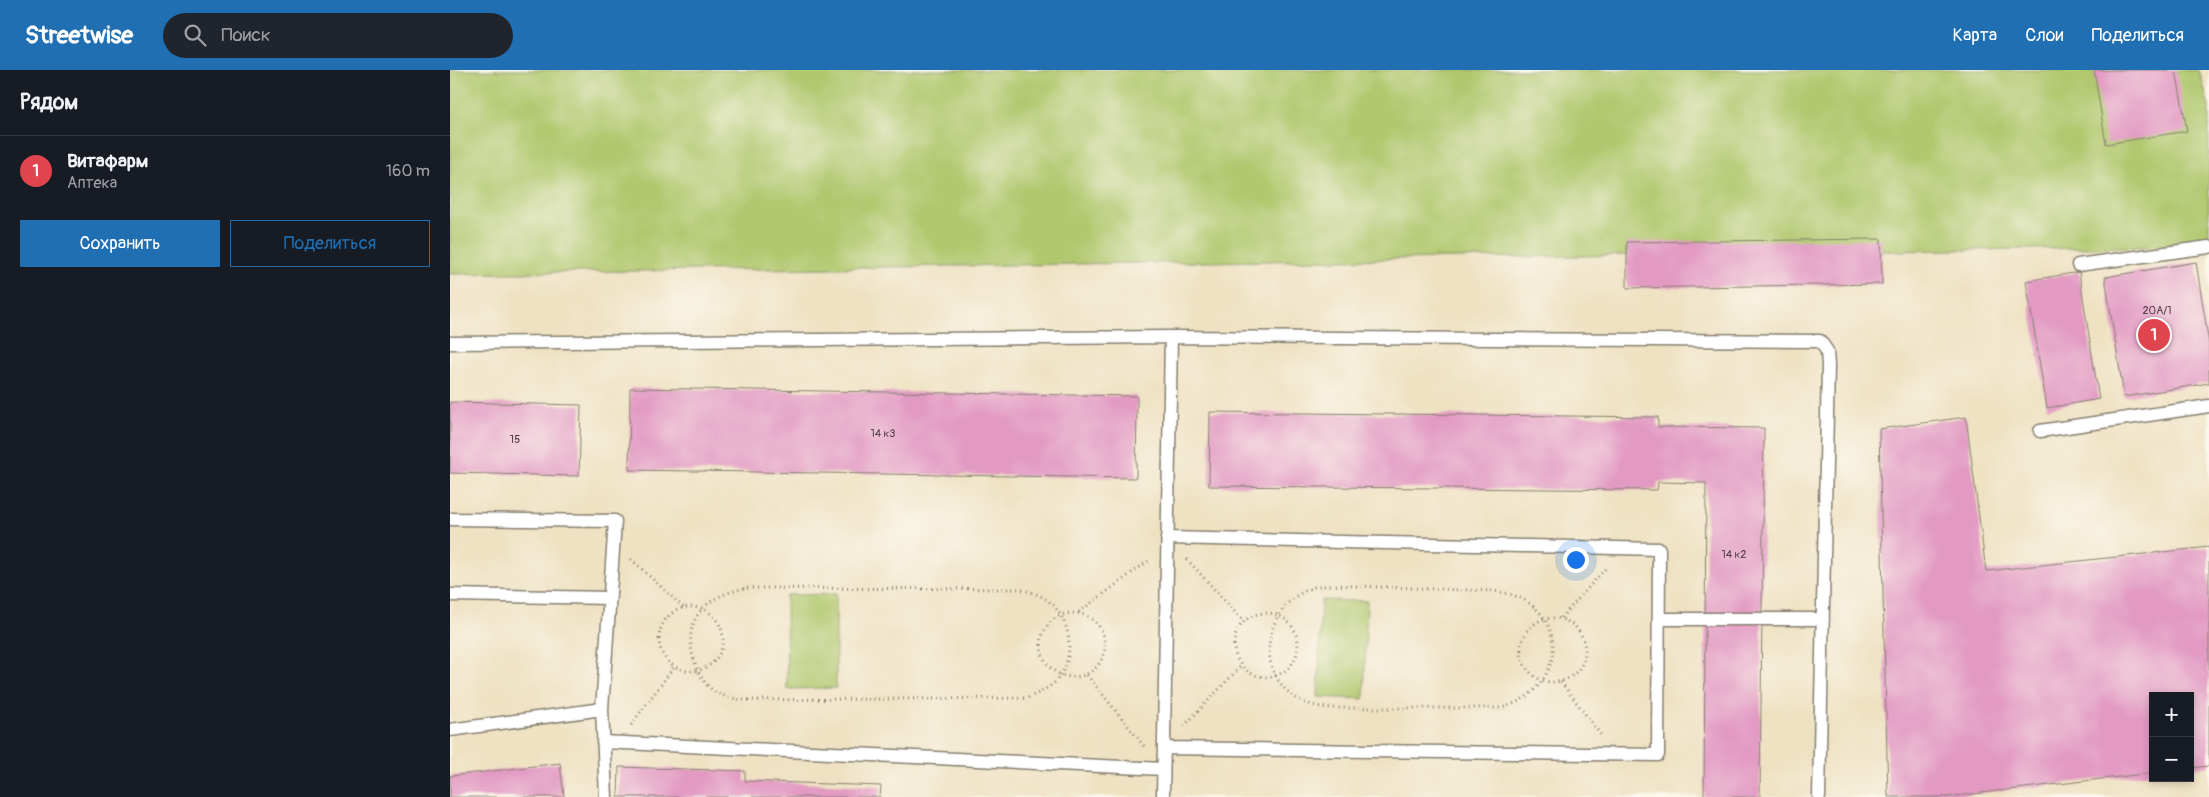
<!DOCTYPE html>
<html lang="ru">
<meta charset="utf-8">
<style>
:root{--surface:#171b24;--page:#20242c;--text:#f1f3f6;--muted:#9ea1a6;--line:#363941;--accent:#1f6fb2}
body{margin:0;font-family:Pangolin,sans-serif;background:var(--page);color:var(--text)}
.controls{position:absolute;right:15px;bottom:15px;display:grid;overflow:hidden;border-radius:0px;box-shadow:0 2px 8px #0003}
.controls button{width:45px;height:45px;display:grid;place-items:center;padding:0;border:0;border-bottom:1px solid var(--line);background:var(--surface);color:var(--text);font:25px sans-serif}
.you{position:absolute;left:1125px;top:489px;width:18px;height:18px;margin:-12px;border:4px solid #fff;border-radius:50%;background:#1a73e8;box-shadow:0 0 0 8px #1a73e833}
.badge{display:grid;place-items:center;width:32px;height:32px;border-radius:50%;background:var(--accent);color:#fff;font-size:16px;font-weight:700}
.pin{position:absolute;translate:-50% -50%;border:2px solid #fff;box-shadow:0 1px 5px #0006}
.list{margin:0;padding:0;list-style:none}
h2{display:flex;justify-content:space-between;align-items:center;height:65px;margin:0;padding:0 20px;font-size:21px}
h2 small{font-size:16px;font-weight:400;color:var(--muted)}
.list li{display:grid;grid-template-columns:32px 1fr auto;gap:15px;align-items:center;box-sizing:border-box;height:70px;padding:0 20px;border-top:1px solid var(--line)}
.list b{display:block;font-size:19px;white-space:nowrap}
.list p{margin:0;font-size:16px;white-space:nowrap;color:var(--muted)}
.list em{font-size:16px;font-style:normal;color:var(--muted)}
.actions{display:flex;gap:10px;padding:15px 20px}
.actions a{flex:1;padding:11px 0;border:1px solid var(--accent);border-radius:0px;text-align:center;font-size:18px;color:var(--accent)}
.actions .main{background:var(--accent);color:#fff}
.icon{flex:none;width:28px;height:28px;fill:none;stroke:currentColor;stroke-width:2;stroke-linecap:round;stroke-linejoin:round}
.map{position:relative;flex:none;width:1759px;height:727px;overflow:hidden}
header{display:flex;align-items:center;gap:30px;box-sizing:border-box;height:70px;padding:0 25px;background:var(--accent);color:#fff}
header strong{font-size:24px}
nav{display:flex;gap:28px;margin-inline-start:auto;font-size:18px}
.search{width:350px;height:45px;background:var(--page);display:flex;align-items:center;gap:12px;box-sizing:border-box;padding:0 18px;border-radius:28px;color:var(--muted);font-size:19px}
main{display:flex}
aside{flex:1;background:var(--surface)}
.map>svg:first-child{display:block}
.green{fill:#b1c86e;stroke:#667245}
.building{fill:#e299c2}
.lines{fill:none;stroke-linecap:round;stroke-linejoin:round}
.lane-casing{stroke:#867f70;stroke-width:15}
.path{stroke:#867f70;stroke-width:3;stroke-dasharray:1 4;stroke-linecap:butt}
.lane{stroke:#fff;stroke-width:12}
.labels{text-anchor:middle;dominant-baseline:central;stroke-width:4;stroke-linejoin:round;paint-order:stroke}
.number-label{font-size:11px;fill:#4e3b46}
</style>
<header>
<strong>Streetwise</strong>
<div class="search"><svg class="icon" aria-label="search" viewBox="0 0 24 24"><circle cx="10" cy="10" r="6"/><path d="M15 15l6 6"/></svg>Поиск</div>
<nav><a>Карта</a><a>Слои</a><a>Поделиться</a></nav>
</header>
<main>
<aside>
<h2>Рядом<small></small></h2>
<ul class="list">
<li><span class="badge" style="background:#e0444e">1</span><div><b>Витафарм</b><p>Аптека</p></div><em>160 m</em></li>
</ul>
<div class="actions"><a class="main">Сохранить</a><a>Поделиться</a></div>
</aside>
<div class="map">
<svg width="1759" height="727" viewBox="0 0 1759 727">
<rect width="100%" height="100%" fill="#fbf7ec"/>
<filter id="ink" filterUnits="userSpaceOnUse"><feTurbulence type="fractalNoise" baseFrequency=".02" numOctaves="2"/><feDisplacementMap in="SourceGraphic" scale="10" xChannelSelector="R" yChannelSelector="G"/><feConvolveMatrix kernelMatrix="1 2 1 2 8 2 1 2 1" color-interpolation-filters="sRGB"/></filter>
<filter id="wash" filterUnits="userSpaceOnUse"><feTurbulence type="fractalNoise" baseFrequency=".0096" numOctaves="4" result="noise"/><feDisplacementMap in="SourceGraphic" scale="20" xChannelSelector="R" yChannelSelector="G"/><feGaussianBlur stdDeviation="1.12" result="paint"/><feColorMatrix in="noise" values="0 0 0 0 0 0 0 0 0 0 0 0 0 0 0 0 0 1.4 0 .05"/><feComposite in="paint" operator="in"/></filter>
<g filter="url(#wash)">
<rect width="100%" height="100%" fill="#efe2c3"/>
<!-- green -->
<path class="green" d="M0 0H1749L1759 36V176L0 204Z
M386 524V618L337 619 336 525Z
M871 530 917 531 914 629 868 627Z"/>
<g id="blocks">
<!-- building -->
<path class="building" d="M1644 0H1726L1737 61 1656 74Z
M1431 169 1432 214 1177 218V172Z
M1746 192 1759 274V313L1674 327 1655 207Z
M1629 202 1649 329 1597 338 1576 211Z
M180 318 687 326 686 408 179 400Z
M0 332 131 335 129 406 0 403Z
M760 342 1208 347V357L1314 358 1310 727H1254L1256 413 1208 412 1207 420 759 416Z
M1516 347 1536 501 1759 477V696L1740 698V626H1703V703L1497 727H1438L1429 359Z
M110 693 114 727H0V706Z
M169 697 295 701V711L431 716 430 727H168Z"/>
</g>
</g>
<g filter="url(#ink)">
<use href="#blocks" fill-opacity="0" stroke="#867f70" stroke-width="1"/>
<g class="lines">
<!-- lane casing -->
<g class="lane-casing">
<path id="lane" d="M1628 195 1759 177
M721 267 1370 271 1377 281 1378 296 1369 727
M0 273 721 267 713 727
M1590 361 1759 336
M0 449 165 451 152 639
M0 525 159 528
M1209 549H1373
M0 660 152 639 156 727
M153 672 713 699
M714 678 1208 685 1209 479 717 468"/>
</g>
<!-- path -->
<path class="path" d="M181 489 234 538
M737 489 794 552
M881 515 1043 521C1056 523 1068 525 1079 533 1124 566 1101 627 1050 638H878C865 636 853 634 842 625 804 596 816 537 859 519 865 516 874 516 881 515Z
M297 518 569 519C578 521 586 523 594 528 622 545 628 590 604 613 595 620 587 624 577 628L291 630C283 628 272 626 265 622 255 615 249 605 245 593 230 550 255 525 297 518Z
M209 569a32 32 0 1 1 64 0a32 32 0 1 1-64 0Z
M629 542 698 491
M591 575a32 32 0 1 1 64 0a32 32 0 1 1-64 0Z
M784 575a32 32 0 1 1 64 0a32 32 0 1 1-64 0Z
M1071 580a32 32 0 1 1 64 0a32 32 0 1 1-64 0Z
M1111 548 1156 498
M637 605 694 676
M1111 612 1151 665
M181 655 224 597
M734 656 792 595"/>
<!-- lane -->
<use href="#lane" class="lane"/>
</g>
</g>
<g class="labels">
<!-- number labels -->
<g class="number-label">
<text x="1707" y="240">20А/1</text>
<text x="433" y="363">14 к3</text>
<text x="65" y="369">15</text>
<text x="1284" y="484">14 к2</text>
</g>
</g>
</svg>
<div class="controls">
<button>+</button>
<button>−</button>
</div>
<div class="you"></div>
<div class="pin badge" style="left:1704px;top:265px;background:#e0444e">1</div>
</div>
</main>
